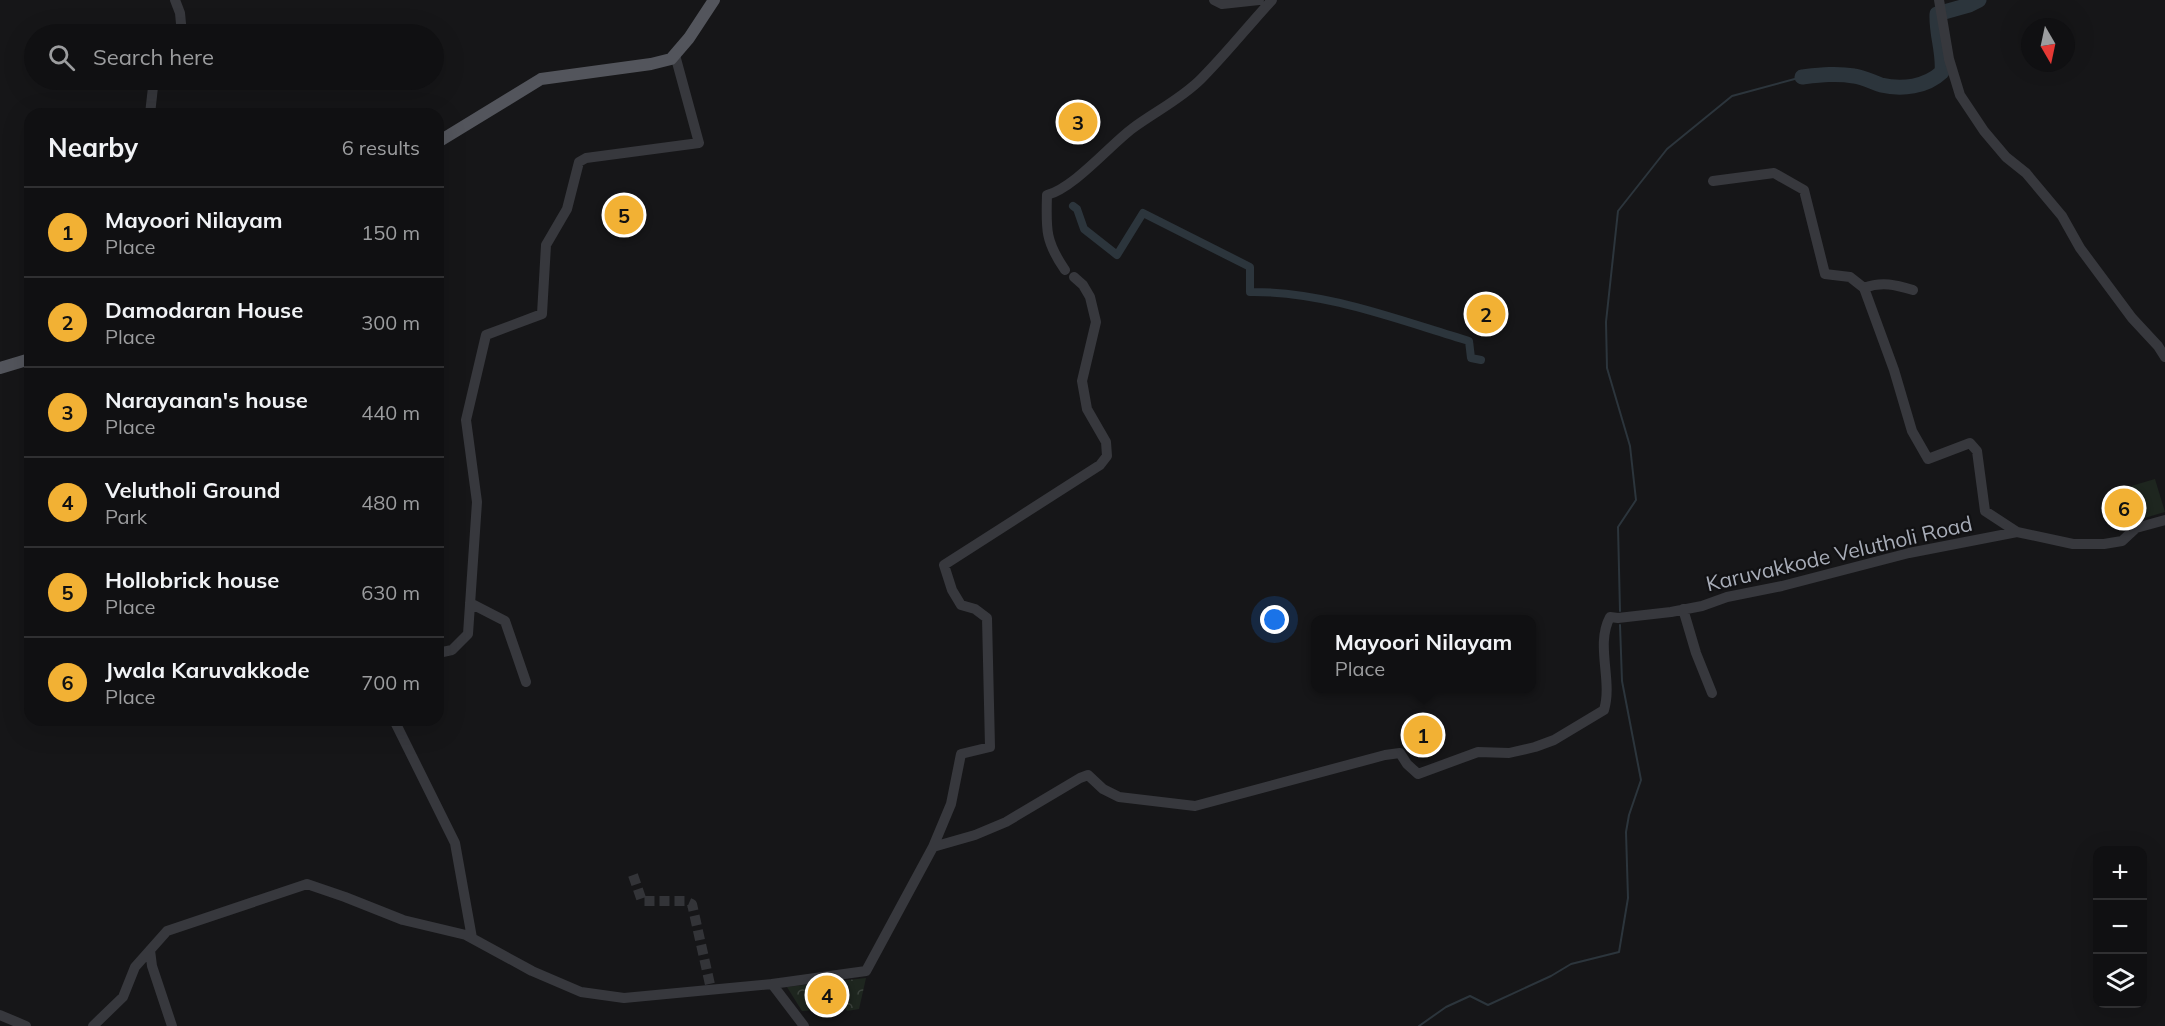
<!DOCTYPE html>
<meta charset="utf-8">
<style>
:root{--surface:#101012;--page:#1e1e20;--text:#f1f3f6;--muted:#9c9d9f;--line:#303032;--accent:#f2b134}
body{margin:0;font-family:Mulish,sans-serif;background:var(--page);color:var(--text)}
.controls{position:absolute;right:18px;bottom:18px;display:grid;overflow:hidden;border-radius:12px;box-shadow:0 6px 24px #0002}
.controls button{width:54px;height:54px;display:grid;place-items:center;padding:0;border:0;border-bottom:2px solid var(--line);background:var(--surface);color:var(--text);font:30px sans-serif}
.compass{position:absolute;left:2021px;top:18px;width:54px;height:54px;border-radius:50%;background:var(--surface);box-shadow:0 6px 24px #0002;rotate:171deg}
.you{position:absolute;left:1275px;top:620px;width:21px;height:21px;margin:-15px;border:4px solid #fff;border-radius:50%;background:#1a73e8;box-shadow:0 0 0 9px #1a73e833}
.badge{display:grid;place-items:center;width:39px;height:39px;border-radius:50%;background:var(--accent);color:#111;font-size:20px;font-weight:700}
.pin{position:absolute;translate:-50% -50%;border:3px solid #fff;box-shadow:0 2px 6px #0006}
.popup{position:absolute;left:1311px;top:615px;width:225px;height:78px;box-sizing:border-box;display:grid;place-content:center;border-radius:12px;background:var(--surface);filter:drop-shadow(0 2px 4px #0005);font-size:20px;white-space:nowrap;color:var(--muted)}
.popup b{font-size:22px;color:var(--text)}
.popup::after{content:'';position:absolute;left:50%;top:100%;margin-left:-12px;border:12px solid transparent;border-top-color:var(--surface)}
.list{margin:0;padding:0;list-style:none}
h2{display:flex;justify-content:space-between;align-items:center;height:78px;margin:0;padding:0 24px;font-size:26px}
h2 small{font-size:20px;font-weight:400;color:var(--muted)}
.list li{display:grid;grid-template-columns:39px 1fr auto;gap:18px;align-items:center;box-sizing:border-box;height:90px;padding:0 24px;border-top:2px solid var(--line)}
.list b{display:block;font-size:22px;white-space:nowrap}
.list p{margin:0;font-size:20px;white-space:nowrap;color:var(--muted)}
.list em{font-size:20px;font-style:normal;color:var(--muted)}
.icon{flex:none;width:33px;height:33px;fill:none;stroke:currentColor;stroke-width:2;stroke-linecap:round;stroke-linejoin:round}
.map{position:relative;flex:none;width:2165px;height:1026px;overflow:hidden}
.search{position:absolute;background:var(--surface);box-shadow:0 6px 24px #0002;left:24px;top:24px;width:420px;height:66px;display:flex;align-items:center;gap:15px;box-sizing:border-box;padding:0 21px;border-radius:33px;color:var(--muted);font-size:22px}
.panel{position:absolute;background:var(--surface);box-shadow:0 6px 24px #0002;left:24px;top:108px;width:420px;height:618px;border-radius:18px}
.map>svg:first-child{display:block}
.grass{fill:#1e261f}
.park{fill:url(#park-crowns)}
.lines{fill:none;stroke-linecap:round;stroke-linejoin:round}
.stream{stroke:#2c353c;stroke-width:2}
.canal{stroke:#2c353c;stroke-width:8}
.river{stroke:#2c353c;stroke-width:15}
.minor-tunnel{stroke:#333438;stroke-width:10;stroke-dasharray:10 5;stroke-linecap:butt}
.minor{stroke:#37383d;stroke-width:10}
.major{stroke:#53555c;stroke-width:12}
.labels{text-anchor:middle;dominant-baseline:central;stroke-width:4.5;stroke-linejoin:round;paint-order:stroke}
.street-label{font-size:21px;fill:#a8adb8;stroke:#111113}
</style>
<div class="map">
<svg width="2165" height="1026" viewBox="0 0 2165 1026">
<defs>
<pattern id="park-crowns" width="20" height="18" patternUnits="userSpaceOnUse" patternTransform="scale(1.5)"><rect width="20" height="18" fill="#1e261f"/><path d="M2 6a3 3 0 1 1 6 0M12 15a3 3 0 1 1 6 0" fill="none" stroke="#3c433d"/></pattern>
</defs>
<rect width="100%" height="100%" fill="#161618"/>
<!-- grass -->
<path class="grass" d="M2155 479 2165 512 2141 519 2131 486Z"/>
<!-- park -->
<path class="park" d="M866 978 859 1009 847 1011 843 1005C824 1001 820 1011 802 1011L787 987Z"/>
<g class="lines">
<!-- stream -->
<path class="stream" d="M1620 611 1618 527 1636 500 1630 446 1607 368 1606 322 1618 211 1667 149 1732 96 1802 77
M1419 1026 1446 1007 1470 996 1488 1005 1551 976 1571 964 1619 952 1628 898 1626 832 1629 815 1641 780 1622 681 1620 625"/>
<!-- canal -->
<path class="canal" d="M1073 206 1077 209 1084 229 1117 255 1143 213 1250 267V292C1325 291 1398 320 1469 341L1471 358 1481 360"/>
<!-- river -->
<path class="river" d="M1802 77C1820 75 1836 73 1854 76 1863 77 1872 82 1881 85 1902 90 1926 87 1942 72 1944 53 1936 34 1937 14L1969 5 1979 0"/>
<!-- minor-tunnel -->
<path class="minor-tunnel" d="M633 875 642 901H685L692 904 711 989"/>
<!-- minor -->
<path class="minor" d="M175 0 180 13 182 34
M1214 0 1222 4 1259 0
M1939 0 1949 59 1960 95 1984 131 2006 157 2026 173 2062 216 2080 248 2132 318 2158 346 2165 357
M150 114 153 87 151 80
M1713 181 1774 173 1804 190 1825 274 1850 277 1864 288 1894 370 1912 431 1928 459 1970 443 1977 451 1985 511 2017 532
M1065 270C1045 241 1046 229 1047 195 1074 188 1110 145 1133 128 1156 111 1181 99 1201 79 1226 54 1248 26 1272 0
M1864 288C1882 281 1896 285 1913 290
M470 603 505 621 526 682
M1683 609 1696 653 1712 693
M438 653 452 650 468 634 477 502 466 420 486 335 542 314 546 245 567 209 579 162 586 158 699 143 675 55
M394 720 455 843 472 938
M933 847 975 835 1006 822 1080 778 1088 775 1103 789 1119 797 1195 806 1385 755 1400 753 1407 764 1418 774 1478 752 1509 753 1535 747 1554 740 1604 710C1613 680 1595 645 1610 617L1618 618 1671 612 1702 606 1727 597 1782 586 1909 553 2017 532 2073 544H2104L2122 541 2136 528 2165 520
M150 950 152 966 172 1026
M772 984 866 971 933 847 951 804 961 754 990 747 987 618 975 609 961 605 952 590 944 565 1100 465 1107 456 1106 442 1087 409 1082 381 1096 322 1090 297 1083 285 1074 277
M0 1015 26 1026
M93 1026 123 997 135 967 167 931 307 884 345 897 403 920 466 935 532 971 581 992 624 998 772 984 804 1026"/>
<!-- major -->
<path class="major" d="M438 142 541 79 651 64 671 59 689 38 714 0
M0 368 30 359"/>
</g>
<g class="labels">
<!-- street labels -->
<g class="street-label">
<text transform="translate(1839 553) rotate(-13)">Karuvakkode Velutholi Road</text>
</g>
</g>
</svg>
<div class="controls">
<button>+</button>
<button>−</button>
<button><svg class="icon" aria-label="layers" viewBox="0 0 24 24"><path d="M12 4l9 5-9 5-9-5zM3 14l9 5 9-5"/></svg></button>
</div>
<svg class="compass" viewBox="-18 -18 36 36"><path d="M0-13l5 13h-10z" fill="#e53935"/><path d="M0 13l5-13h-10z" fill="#9c9d9f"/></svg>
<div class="you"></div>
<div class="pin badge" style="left:1423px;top:735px">1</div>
<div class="popup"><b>Mayoori Nilayam</b>Place</div>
<div class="pin badge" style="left:1486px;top:314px">2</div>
<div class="pin badge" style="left:1078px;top:122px">3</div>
<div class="pin badge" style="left:827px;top:995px">4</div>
<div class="pin badge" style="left:624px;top:215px">5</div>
<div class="pin badge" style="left:2124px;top:508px">6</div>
<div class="search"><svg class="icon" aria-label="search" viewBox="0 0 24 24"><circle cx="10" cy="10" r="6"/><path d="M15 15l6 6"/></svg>Search here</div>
<section class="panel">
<h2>Nearby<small>6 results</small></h2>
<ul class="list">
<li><span class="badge">1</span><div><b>Mayoori Nilayam</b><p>Place</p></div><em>150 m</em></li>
<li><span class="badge">2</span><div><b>Damodaran House</b><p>Place</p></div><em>300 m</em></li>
<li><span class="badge">3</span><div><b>Narayanan's house</b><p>Place</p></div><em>440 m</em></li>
<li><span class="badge">4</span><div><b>Velutholi Ground</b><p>Park</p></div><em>480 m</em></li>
<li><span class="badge">5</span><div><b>Hollobrick house</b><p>Place</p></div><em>630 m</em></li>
<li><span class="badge">6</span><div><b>Jwala Karuvakkode</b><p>Place</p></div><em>700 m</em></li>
</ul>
</section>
</div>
